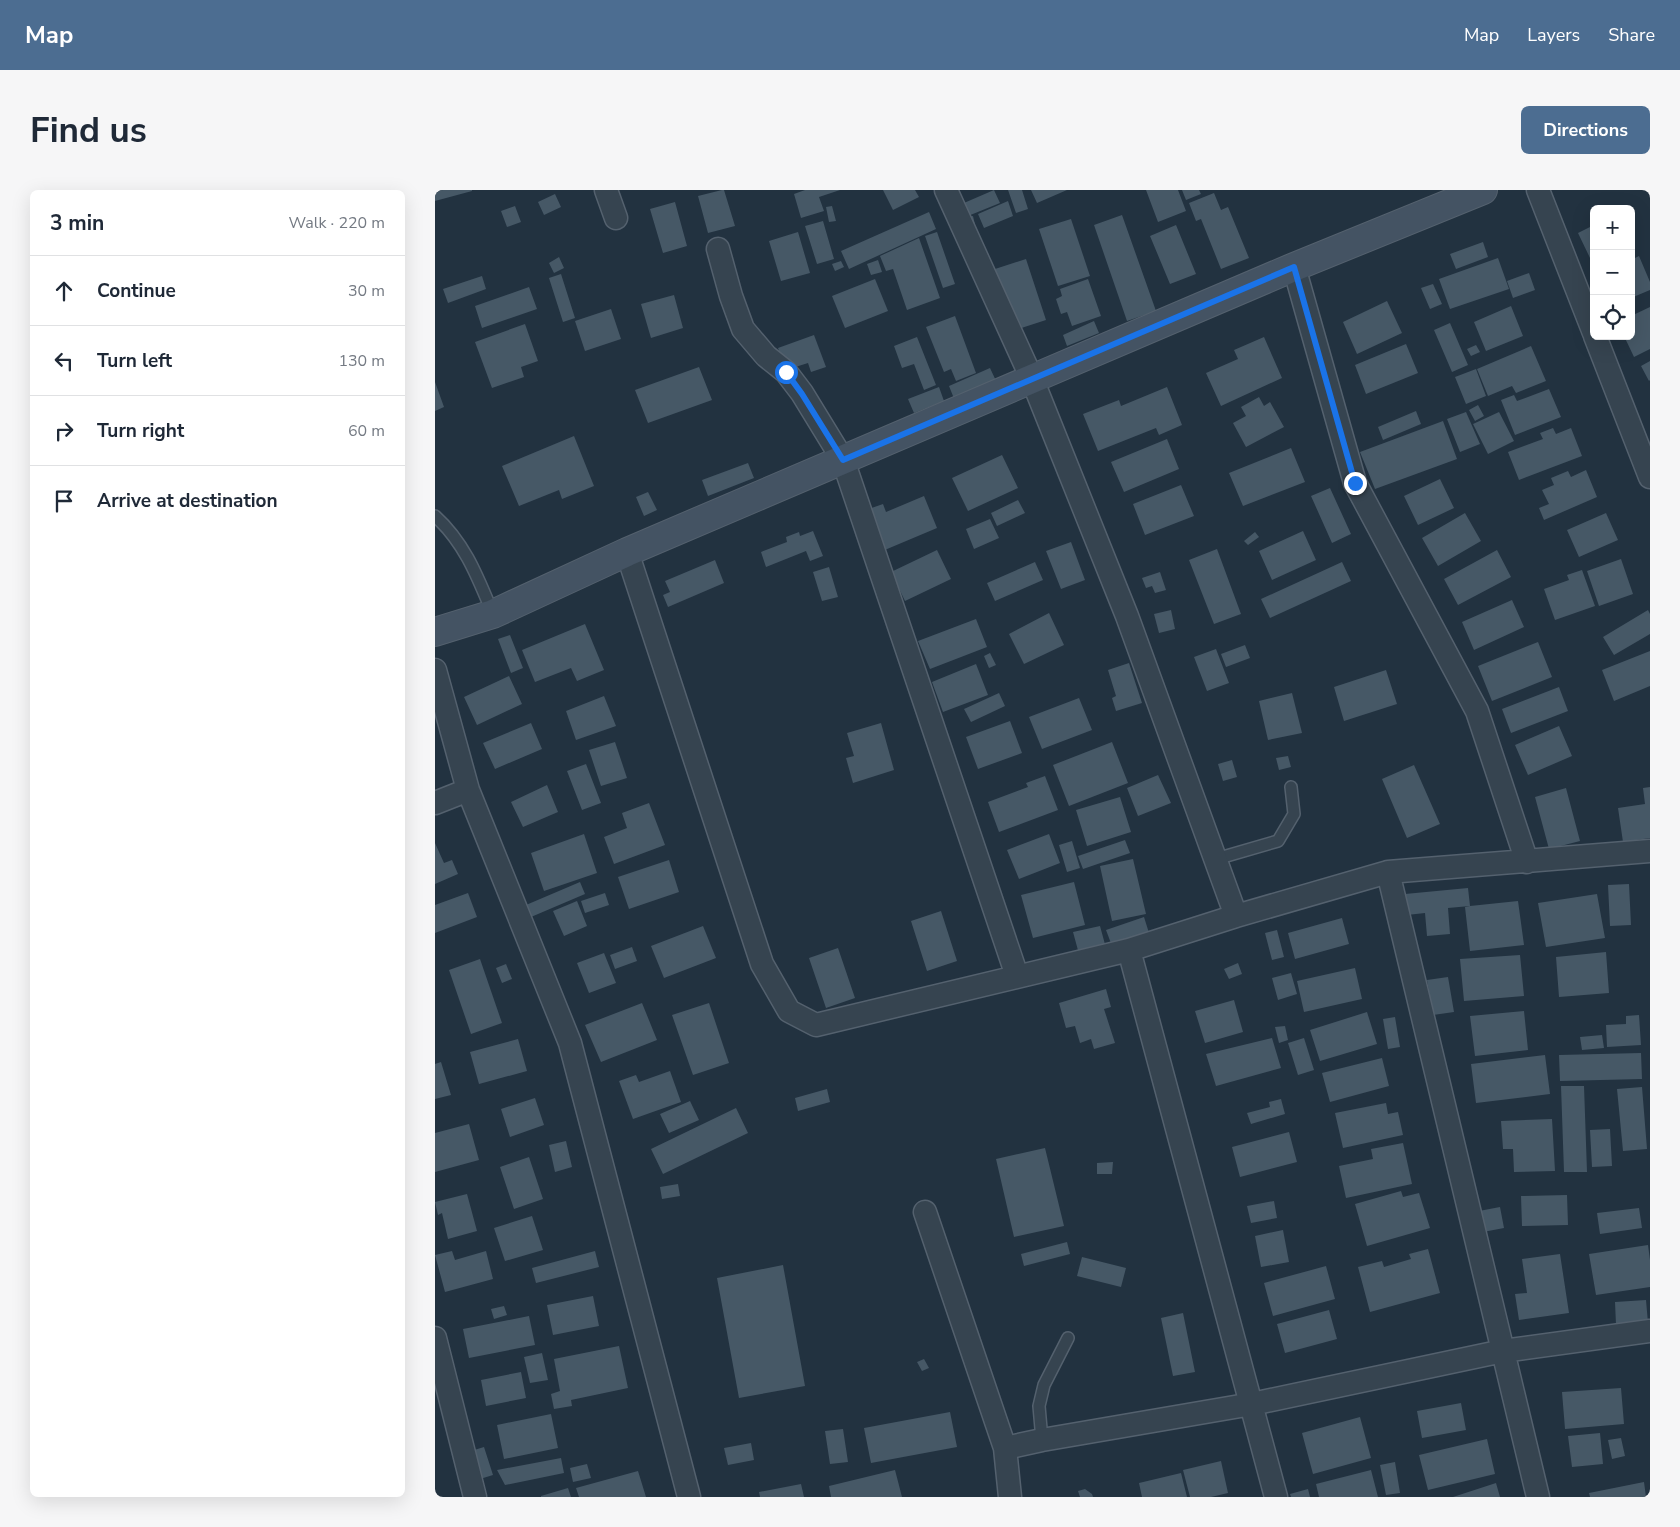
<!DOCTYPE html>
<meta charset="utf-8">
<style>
:root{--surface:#fff;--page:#f6f6f7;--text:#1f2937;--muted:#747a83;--line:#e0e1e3;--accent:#4c6d91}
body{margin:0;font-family:"Nunito Sans",sans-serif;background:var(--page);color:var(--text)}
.controls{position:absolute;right:15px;top:15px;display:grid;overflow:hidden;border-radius:8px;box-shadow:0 5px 20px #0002}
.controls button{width:45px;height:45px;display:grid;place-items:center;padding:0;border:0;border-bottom:1px solid var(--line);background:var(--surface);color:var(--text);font:25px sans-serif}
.stop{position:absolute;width:15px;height:15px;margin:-11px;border:4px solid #1a73e8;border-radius:50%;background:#fff}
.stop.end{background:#1a73e8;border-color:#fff;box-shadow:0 1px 5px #0008}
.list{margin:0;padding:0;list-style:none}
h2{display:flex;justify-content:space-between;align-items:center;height:65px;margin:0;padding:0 20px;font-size:21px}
h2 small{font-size:16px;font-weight:400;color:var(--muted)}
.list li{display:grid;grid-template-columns:32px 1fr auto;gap:15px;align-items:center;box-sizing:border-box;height:70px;padding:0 20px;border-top:1px solid var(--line)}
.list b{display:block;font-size:19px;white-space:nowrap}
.list em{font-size:16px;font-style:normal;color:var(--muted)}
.icon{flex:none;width:28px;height:28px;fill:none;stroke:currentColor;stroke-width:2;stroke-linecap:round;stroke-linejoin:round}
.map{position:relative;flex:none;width:1215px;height:1307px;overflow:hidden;border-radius:8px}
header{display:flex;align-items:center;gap:30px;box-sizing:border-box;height:70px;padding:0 25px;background:var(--accent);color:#fff}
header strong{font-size:24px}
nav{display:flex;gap:28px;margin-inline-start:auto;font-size:18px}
.intro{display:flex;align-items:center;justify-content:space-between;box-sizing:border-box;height:120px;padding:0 30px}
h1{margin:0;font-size:35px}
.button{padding:12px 22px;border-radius:8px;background:var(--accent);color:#fff;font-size:18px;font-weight:700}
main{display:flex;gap:30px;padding:0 30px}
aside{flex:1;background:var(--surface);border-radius:8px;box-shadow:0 5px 20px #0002}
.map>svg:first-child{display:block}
.building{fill:#465866}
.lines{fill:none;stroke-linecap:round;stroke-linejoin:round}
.lane-casing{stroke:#54616e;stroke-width:14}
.street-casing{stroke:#54616e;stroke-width:25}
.secondary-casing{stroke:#54616e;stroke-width:30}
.lane{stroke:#364450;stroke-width:11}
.street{stroke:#364450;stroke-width:22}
.secondary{stroke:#445363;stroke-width:28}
.route{stroke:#1a73e8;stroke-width:6}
</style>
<header>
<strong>Map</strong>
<nav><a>Map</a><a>Layers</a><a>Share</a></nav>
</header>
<div class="intro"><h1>Find us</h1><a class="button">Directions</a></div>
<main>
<aside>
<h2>3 min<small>Walk · 220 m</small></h2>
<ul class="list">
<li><svg class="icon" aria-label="ahead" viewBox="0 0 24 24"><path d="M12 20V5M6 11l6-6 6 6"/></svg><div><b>Continue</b></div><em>30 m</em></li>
<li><svg class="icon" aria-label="left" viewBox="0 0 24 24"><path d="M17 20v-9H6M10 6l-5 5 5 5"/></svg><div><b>Turn left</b></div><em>130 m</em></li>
<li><svg class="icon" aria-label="right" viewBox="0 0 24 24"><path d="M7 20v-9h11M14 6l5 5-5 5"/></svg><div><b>Turn right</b></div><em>60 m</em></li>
<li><svg class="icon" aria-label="arrive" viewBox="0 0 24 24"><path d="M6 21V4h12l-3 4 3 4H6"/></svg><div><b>Arrive at destination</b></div></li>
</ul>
</aside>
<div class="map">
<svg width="1215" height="1307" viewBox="0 0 1215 1307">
<rect width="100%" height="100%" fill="#223240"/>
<!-- building -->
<path class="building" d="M0 0H37V1L0 11Z
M287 0H289L300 36 273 43 263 6Z
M370 0H405L384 7 389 21 366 28 359 4Z
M448 0H480L484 7 458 20Z
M559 0 565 13 528 28 538 26 541 39 530 42 528 28 522 16Z
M573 0H587L593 19 581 23Z
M596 0H632L602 13Z
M711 0H743L751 21 723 32Z
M747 0H764L766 4 751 10Z
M779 3 786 20 793 17 814 68 786 79 766 29 761 31 754 13Z
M120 4 126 17 109 25 103 12Z
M573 11 578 26 549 38 543 24Z
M240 12 252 56 228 63 215 19Z
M80 16 86 32 72 37 66 21Z
M397 16 401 31 394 32 391 17Z
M494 22 501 39 414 79 406 61Z
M687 25 721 121 692 131 659 35Z
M636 29 655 86 623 96 604 39Z
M388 31 399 69 382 74 370 36Z
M741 35 761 84 735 94 715 46Z
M1159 35V66L1155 68 1143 43Z
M363 42 375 83 346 91 334 51Z
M502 42 520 94 508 98 490 46Z
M484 48 505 108 472 120 458 79 451 81 445 66Z
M1048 52 1053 67 1021 79 1015 64Z
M1204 66 1215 92V100L1196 108V70Z
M124 67 129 78 119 83 114 73Z
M1063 68 1074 99 1015 119 1004 89Z
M591 69 611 130 580 140 560 79Z
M443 70 447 82 436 85 432 74Z
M406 71 409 77 400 81 397 74Z
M1094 83 1100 100 1078 108 1072 91Z
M126 84 140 128 128 132 114 88Z
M47 86 51 99 13 113 8 99Z
M440 89 453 121 410 138 397 106Z
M653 89 666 126 637 136 632 122 626 124 621 109 627 106 625 99Z
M998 94 1007 114 995 119 986 98Z
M94 97 102 119 47 138 40 116Z
M239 105 248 138 216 148 206 114Z
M952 111 967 143 922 164 908 132Z
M1076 116 1088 146 1051 161 1039 132Z
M1215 117V159L1199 167 1189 146H1196V126Z
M176 119 186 149 150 161 140 131Z
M520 126 541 183 521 191 516 179 509 182 491 137Z
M659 131 664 143 632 156 628 145Z
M1015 133 1033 175 1017 182 999 140Z
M90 134 103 171 86 177 89 187 57 198 40 152Z
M379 145 391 177 376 182 373 173 351 180 343 158Z
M482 147 501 195 489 200 479 174 467 178 459 156Z
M829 147 847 188 786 216 771 183 803 169 799 160Z
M971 154 983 183 931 204 920 175Z
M1041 155 1045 162 1036 166 1032 159Z
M1096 156 1111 191 1081 203 1077 196 1053 206 1042 179Z
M1215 171V190L1214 191 1206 176Z
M264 177 277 210 213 233 200 200Z
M555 178 562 193 520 211 514 196Z
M1041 179 1051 206 1031 214 1020 187Z
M0 192 9 217 0 221Z
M504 197 509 211 479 223 473 209Z
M732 197 747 235 724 245 721 238 663 261 648 224 684 210 686 216Z
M1114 199 1126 227 1080 245 1066 210 1079 205 1082 211Z
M824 207 829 216 835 212 849 237 811 257 798 233 811 226 806 217Z
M1043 215 1049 226 1040 231 1034 220Z
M981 221 986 234 948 250 943 237Z
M1031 222 1045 254 1025 262 1012 229Z
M1064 222 1079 251 1053 264 1038 234Z
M1008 231 1022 269 940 299 925 262Z
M1118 238 1121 244 1136 238 1147 266 1084 290 1073 262 1108 249 1105 243Z
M139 246 159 296 127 309 124 300 84 316 67 276Z
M732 249 744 279 689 302 676 272Z
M856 258 870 292 808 316 794 283Z
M567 265 583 298 533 321 517 288Z
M313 273 319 288 273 306 267 290Z
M1151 280 1162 307 1109 330 1104 318 1114 314 1107 300 1119 295 1116 288 1133 281 1136 287Z
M1005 289 1019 318 983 335 969 306Z
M746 295 759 326 710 345 698 314Z
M895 298 916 344 897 353 876 306Z
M213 302 222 320 209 326 201 307Z
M489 306 502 338 445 362 428 321 448 314 451 322Z
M583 310 590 323 562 336 556 323Z
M1030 323 1046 351 1003 376 987 348Z
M1171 323 1183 350 1144 367 1132 340Z
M555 329 564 348 539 359 531 339Z
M378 341 388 366 375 371 371 361 331 377 326 362 352 352 351 347 364 342 365 346Z
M868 341 881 370 837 390 824 361Z
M820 342 824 347 813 355 809 351Z
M636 352 650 390 626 399 611 361Z
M782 359 806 424 779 434 754 370Z
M502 360 516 389 470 411 456 382Z
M1062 360 1076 387 1023 415 1009 389Z
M1186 369 1198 404 1164 416 1152 381Z
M280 370 289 393 233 417 228 405 235 402 230 391Z
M600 372 608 390 560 411 552 393Z
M907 372 916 391 835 428 826 409Z
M394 377 403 407 387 411 378 382Z
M1147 380 1160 416 1120 430 1109 399 1134 390 1132 385Z
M725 382 731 400 720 403 717 396 711 398 707 388Z
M1077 410 1089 437 1039 460 1027 432Z
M736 420 740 439 724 443 719 424Z
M1213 420 1215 424V444L1179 465 1168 447Z
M614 423 629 455 589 474 574 444Z
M541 429 552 457 495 479 483 451Z
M150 434 169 480 142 491 136 478 100 492 87 460Z
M75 445 88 478 76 483 63 449Z
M1103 452 1117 487 1057 511 1043 476Z
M810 455 815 468 791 477 786 464Z
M781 459 794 493 772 501 759 467Z
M1215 461V496L1179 511 1167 480Z
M555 463 561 475 554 478 549 466Z
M694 473 707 513 681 521 677 508 681 506 673 480Z
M541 474 553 505 508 522 497 492Z
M951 480 962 514 909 531 899 497Z
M74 486 87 514 42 535 29 507Z
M1124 497 1133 521 1076 543 1067 519Z
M564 503 570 516 536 532 529 519Z
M857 503 867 543 833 550 824 511Z
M169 506 181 536 141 550 131 521Z
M644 508 657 540 607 559 594 527Z
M575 531 587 563 543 579 531 547Z
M96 533 107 559 60 579 48 553Z
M446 533 459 580 418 593 411 568 419 566 412 543Z
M1124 536 1137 566 1093 585 1080 555Z
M180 552 192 588 166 596 154 560Z
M677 552 693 593 634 616 618 575Z
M853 566 856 577 844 580 841 568Z
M797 570 802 587 788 591 783 574Z
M151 574 166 613 147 620 132 581Z
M979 575 1005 634 972 648 947 589Z
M723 585 736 613 703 626 692 598Z
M610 586 623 620 564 642 553 612 593 597 591 593Z
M112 595 123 622 88 637 76 612Z
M1215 597V648L1188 652 1183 618 1210 614 1208 598Z
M1131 598 1145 651 1114 659 1100 607Z
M685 607 696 642 652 656 641 620Z
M214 613 230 655 179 674 169 647 192 638 187 623Z
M149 644 162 683 109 701 96 663Z
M614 644 625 673 584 689 572 660Z
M690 650 695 663 648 679 643 666Z
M637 651 645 678 632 682 624 655Z
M0 653 9 673 17 670 23 684 0 694Z
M698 669 711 724 677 731 665 676Z
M234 670 244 702 194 719 183 687Z
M145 692 150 704 96 727 91 715Z
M639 692 650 735 598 748 586 705Z
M1194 694 1196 735 1175 736 1173 695Z
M1033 698 1035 716 1083 711 1089 755 1035 761 1030 717 1035 716 1013 718 1015 744 992 746 990 723 972 725 970 704Z
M33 703 42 727 0 743V715Z
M170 703 174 715 150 723 146 711Z
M1162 704 1170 748 1111 757 1103 713Z
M142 711 152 736 129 746 118 721Z
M506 721 522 771 492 781 476 731Z
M709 727 714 743 677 756 671 740Z
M907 728 914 754 860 769 853 743Z
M268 736 281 768 229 788 216 756Z
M665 736 671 758 644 764 638 742Z
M842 740 849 767 837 770 830 743Z
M197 757 202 771 180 779 175 765Z
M403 758 420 808 391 818 374 768Z
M1171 762 1174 803 1124 807 1121 767Z
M169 763 181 793 154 803 142 773Z
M1085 765 1089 806 1029 811 1025 769Z
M45 769 67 833 36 844 14 780Z
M803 773 807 784 794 789 789 779Z
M71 774 77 789 67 793 61 778Z
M920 778 927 809 869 822 862 791Z
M856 783 862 804 843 810 837 788Z
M1013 787 1019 822 998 825 992 790Z
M671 799 676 817 669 819 680 853 659 859 656 849 645 853 640 836 631 838 624 813Z
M799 810 808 842 770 853 760 821Z
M207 813 222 850 166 872 150 835Z
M274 813 294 873 258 885 237 825Z
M1089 821 1093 860 1040 866 1035 826Z
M932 822 942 854 885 871 875 840Z
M1204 825 1206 855 1172 857 1171 835 1191 834V826Z
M960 827 965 857 953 859 948 829Z
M850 836 853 850 844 853 840 837Z
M1167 845 1169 858 1147 860 1145 847Z
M837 848 846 878 781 896 771 864Z
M869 848 879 880 863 885 853 853Z
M83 849 92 881 44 894 35 862Z
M1206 863 1207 889 1125 891 1124 865Z
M1110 865 1115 904 1041 913 1036 874Z
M947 868 954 896 895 912 887 883Z
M6 872 16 905 0 909V874Z
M235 881 246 912 198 929 184 891 201 885 204 892Z
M1126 896H1149L1152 982H1129Z
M1207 897 1212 959 1188 961 1182 899Z
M392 899 395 912 363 921 360 908Z
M100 908 109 935 75 947 66 919Z
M846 909 850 924 816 934 812 923 835 917 834 912Z
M255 911 264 930 234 943 225 924Z
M951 913 953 924 963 922 968 945 908 958 900 923Z
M301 918 313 943 228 984 216 959Z
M1117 929 1120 981 1079 982 1078 959H1068L1066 931Z
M34 934 44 970 0 982V943Z
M1175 939 1177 976 1157 977 1155 940Z
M854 942 862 972 805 987 797 957Z
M131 951 137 977 120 982 114 955Z
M968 953 977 994 911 1008 904 976 938 969 936 959Z
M610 958 629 1036 579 1047 561 969Z
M94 967 108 1009 79 1019 65 977Z
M678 972 677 984H662V973Z
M243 994 245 1006 227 1009 225 997Z
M966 1001 968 1007 984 1003 995 1038 932 1056 920 1014Z
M32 1004 42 1041 13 1049 7 1023 3 1025 0 1012Z
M1132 1005 1133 1035 1087 1036 1086 1006Z
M839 1011 842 1028 816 1033 812 1016Z
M1065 1017 1069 1038 1048 1042 1044 1021Z
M1204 1018 1207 1038 1165 1044 1162 1023Z
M97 1026 108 1060 70 1071 59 1038Z
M848 1040 854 1072 826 1077 820 1046Z
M632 1052 635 1064 589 1076 586 1064Z
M1213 1055 1215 1070V1097L1161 1105 1154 1064Z
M993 1059 1005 1103 935 1122 923 1077 947 1071 949 1077 976 1069 974 1064Z
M17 1061 20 1070 51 1061 58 1089 10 1102 0 1065Z
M160 1061 164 1077 101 1093 97 1078Z
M1125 1064 1134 1123 1084 1130 1080 1104 1092 1103 1087 1069Z
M647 1067 691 1078 686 1097 642 1086Z
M348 1075 370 1196 304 1208 282 1088Z
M891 1076 900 1109 838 1126 829 1093Z
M158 1106 164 1136 118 1145 112 1115Z
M1211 1110 1213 1133 1181 1135 1180 1112Z
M69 1116 72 1125 59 1129 56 1119Z
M894 1120 902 1149 850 1163 842 1134Z
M748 1123 760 1182 738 1186 726 1128Z
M94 1126 100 1155 34 1168 28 1139Z
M184 1156 193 1198 136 1210 137 1216 119 1219 116 1204 125 1201 119 1169Z
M107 1163 113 1190 95 1193 89 1167Z
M489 1169 494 1178 487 1181 482 1172Z
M86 1182 91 1208 51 1216 46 1190Z
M1186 1198 1189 1234 1130 1239 1127 1202Z
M1026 1213 1031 1240 987 1248 982 1221Z
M515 1222 522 1257 436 1273 429 1238Z
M116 1224 123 1258 69 1269 62 1235Z
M925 1227 936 1268 878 1284 867 1243Z
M408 1239 413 1272 395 1274 390 1241Z
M1165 1243 1168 1274 1137 1277 1133 1246Z
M1186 1248 1190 1266 1177 1269 1173 1250Z
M1052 1249 1060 1284 993 1300 984 1265Z
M316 1253 319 1270 293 1275 289 1258Z
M49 1257 58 1285 45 1289 36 1261Z
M126 1268 129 1283 70 1295 62 1280Z
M786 1271 793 1303 776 1307H755L748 1280Z
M960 1272 965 1303 951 1305 945 1275Z
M152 1274 156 1288 138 1292 135 1278Z
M460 1280 467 1307H396L394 1296Z
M936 1280 943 1307H884L881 1294Z
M203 1281 211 1307H144L141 1298Z
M746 1283 752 1307H707L704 1293Z
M1209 1292 1211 1307H1155L1154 1303Z
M1061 1293 1065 1307H1018Z
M366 1294 369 1307H325L324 1302Z
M133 1298 136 1307H106V1306Z
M650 1299 657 1304 658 1307H645L643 1301Z
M873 1299 875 1307H856L855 1304Z"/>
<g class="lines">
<!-- lane casing -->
<g class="lane-casing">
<path id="lane" d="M0 326C30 353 43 388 58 424
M781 669 843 651 859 624 856 597
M607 1250 604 1216 609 1195 633 1148"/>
</g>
<!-- street casing -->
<g class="street-casing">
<path id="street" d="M171 0 181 28
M511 0 597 189 692 426 801 726
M1103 0 1159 143
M283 59 296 106 308 139 331 166 351 182 367 203 408 270 582 786
M859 77 920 293 1042 521 1092 672
M1160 146 1215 287
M192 362 327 774 354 821 381 835 694 760
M0 480 33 600 135 853 254 1307
M0 613 33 600
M953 682 1103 1307
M490 1022 570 1258 607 1250 817 1214 1068 1161 1215 1141
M0 1148 40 1307
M570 1258 575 1307
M841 1307 694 760 801 726 953 682 1215 661"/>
</g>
<!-- secondary casing -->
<g class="secondary-casing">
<path id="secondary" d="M0 442 58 424 192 362 859 77 1048 0"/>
</g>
<!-- lane -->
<use href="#lane" class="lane"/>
<!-- street -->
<use href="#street" class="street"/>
<!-- secondary -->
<use href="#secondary" class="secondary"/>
</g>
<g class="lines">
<!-- route -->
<path class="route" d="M351 182 367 204 408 270 859 77 920 293"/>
</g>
</svg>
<div class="controls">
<button>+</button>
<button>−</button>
<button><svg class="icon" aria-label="locate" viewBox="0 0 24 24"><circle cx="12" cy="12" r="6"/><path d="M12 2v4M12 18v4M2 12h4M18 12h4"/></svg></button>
</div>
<div class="stop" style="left:351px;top:182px"></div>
<div class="stop end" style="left:920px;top:293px"></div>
</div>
</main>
